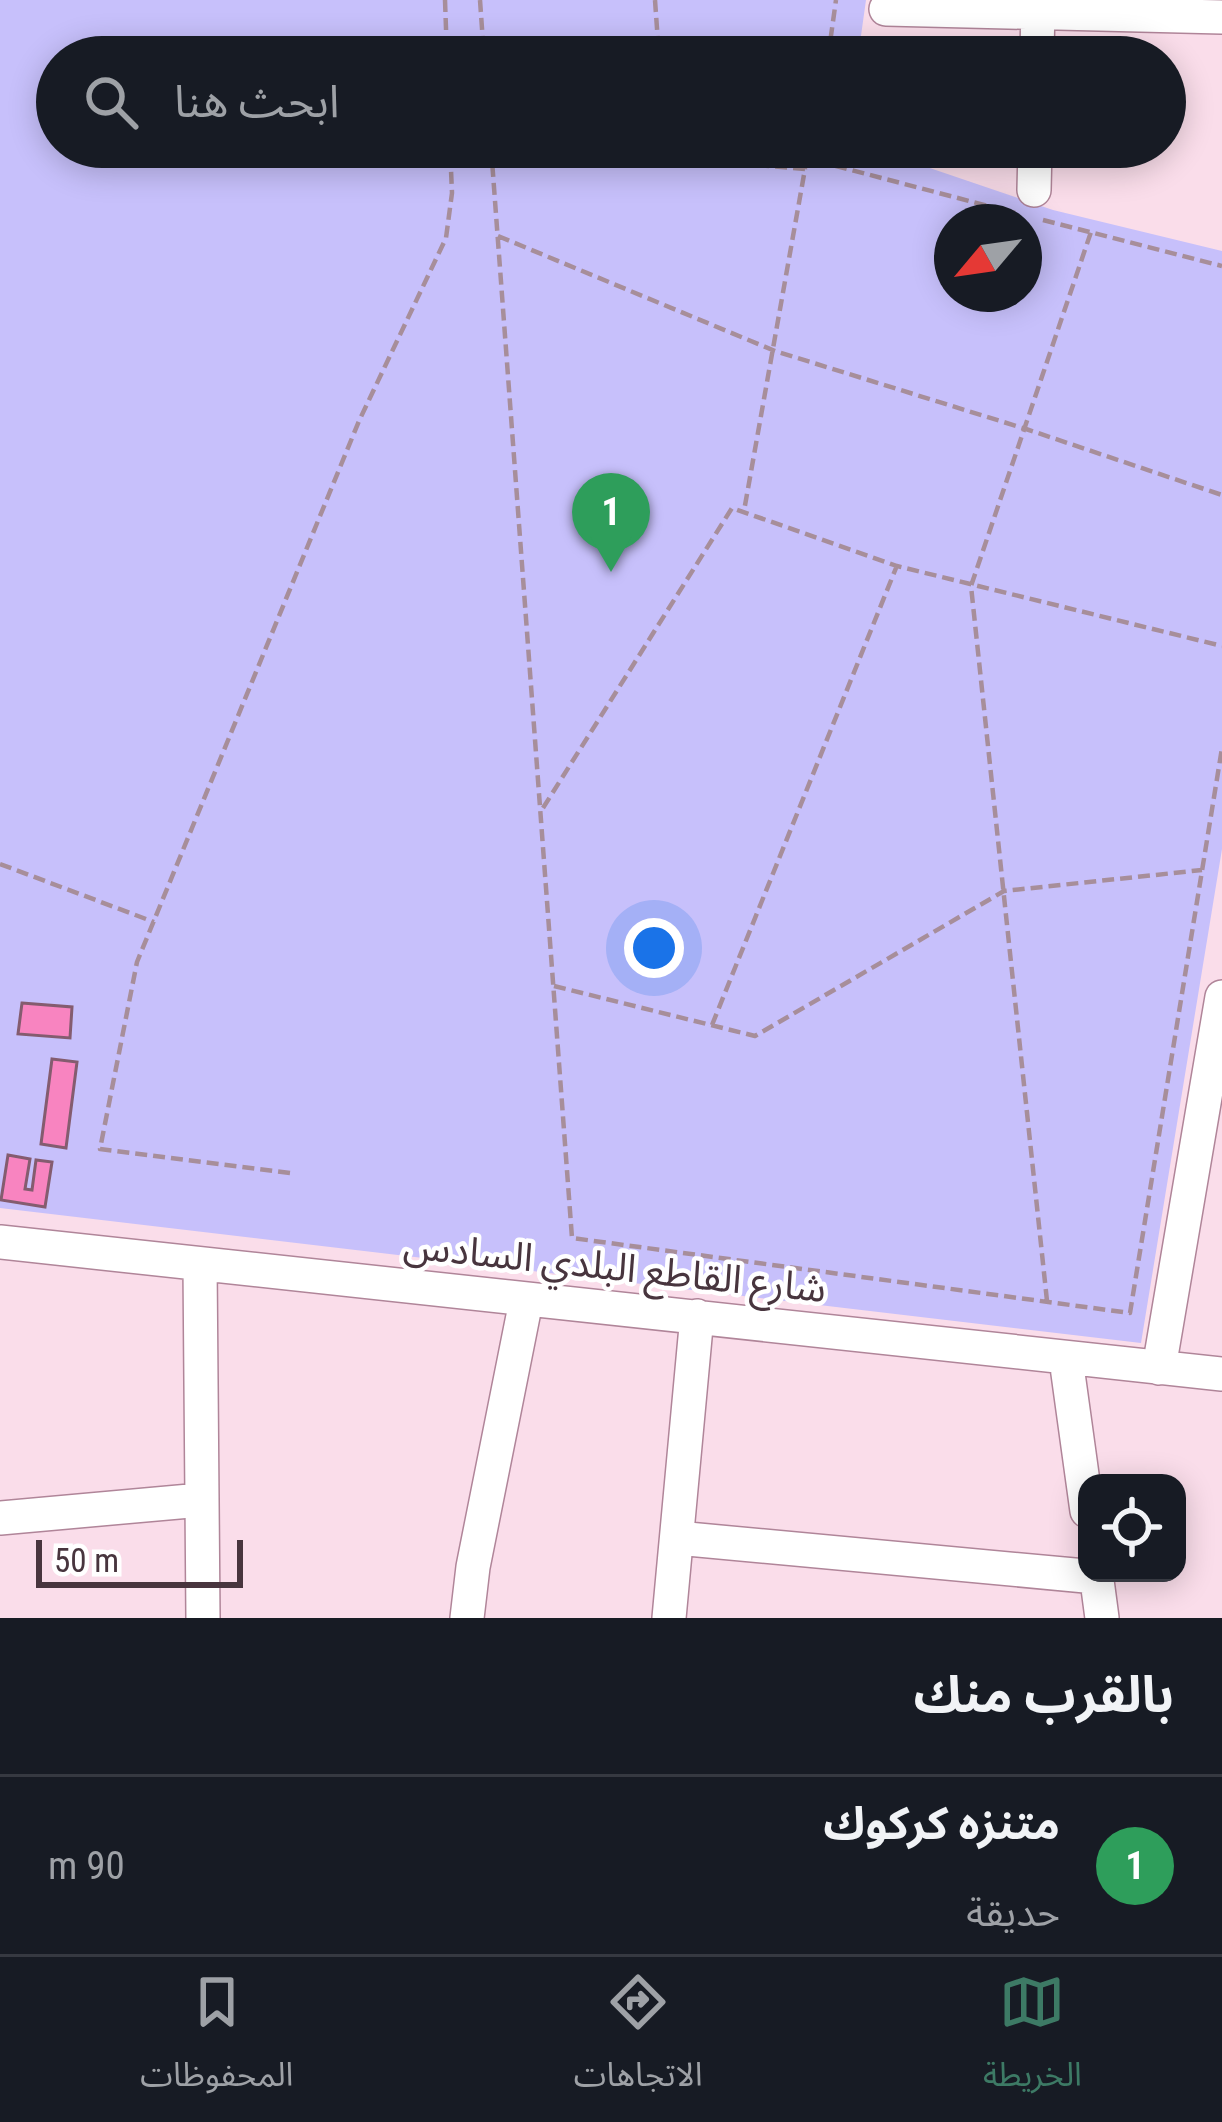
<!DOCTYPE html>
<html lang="ar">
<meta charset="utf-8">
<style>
:root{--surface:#171b24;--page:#242831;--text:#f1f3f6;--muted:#9ea1a6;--line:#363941;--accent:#3d7a65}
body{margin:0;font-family:"Roboto Condensed","Noto Sans Arabic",sans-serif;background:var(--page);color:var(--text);direction:rtl}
.controls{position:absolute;right:36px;bottom:36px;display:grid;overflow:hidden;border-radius:24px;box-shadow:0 6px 30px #0003}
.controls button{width:108px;height:108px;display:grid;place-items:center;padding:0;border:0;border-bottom:3px solid var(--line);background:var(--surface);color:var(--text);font:60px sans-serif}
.compass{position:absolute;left:934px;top:204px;width:108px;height:108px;border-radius:50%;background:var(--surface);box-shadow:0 6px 30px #0003;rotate:241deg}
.scale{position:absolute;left:36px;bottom:30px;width:207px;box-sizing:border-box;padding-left:12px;border:6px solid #48353e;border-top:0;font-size:33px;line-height:42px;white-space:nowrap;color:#48353e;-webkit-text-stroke:9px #fff;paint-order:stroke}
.you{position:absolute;left:654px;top:948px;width:42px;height:42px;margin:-30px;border:9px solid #fff;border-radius:50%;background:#1a73e8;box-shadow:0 0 0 18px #1a73e833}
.badge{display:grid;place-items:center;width:78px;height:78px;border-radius:50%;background:var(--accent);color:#fff;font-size:39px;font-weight:700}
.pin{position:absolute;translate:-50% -99px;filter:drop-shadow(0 3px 6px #0008)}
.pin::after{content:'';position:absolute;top:63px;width:42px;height:36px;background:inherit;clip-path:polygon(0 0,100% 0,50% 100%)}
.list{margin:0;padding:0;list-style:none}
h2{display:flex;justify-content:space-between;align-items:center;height:156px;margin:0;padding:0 48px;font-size:51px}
h2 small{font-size:39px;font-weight:400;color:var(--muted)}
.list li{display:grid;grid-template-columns:78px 1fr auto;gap:36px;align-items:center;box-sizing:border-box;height:180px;padding:0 48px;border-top:3px solid var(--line)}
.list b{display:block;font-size:45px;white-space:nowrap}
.list p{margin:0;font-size:39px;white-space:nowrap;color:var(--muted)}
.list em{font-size:39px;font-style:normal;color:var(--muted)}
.icon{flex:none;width:66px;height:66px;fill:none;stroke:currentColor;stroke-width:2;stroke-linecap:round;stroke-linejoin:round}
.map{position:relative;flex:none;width:1222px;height:1618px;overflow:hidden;direction:ltr}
.search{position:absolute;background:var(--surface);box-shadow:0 6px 30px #0003;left:36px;right:36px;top:36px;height:132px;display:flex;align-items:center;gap:30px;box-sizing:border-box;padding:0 42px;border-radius:66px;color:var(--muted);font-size:45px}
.sheet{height:336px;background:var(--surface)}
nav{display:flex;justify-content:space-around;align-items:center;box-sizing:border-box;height:168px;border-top:3px solid var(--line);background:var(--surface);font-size:33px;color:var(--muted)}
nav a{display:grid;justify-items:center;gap:6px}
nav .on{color:var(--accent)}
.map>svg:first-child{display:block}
.green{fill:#c7c0fb;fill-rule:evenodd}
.building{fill:#f884c0;stroke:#845c6f;stroke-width:3}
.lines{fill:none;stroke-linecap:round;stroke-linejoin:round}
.street-casing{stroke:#b08599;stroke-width:36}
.path{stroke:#a78e9a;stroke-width:4.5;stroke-dasharray:12 6;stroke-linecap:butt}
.street{stroke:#fff;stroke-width:33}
.labels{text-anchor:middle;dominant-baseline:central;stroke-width:9;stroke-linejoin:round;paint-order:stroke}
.street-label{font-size:39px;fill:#48353e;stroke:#fff}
</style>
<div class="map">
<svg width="1222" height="1618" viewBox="0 0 1222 1618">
<rect width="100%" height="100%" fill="#faddea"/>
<!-- green -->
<path class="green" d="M0 0H866L858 57H57V147H868L1053 210 1222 251V849L1141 1343 0 1208ZM952 222H1024V294H952Z"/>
<!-- building -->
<path class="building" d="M22 1003 72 1007 70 1038 18 1034Z
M52 1059 77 1062 66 1148 41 1144Z
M8 1155 30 1159 25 1189 32 1190 36 1160 52 1162 45 1207 1 1200Z"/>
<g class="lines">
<!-- street casing -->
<g class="street-casing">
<path id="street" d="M886 9 1222 17
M1037 57 1038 0
M1034 190 1035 147
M0 1242 1222 1374
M200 1264 203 1618
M1066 1359 1087 1511
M1159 1368 1222 997
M0 1518 201 1500
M677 1538 1096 1577
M1096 1573 1102 1618
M467 1618 473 1567 526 1301
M669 1618 697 1316"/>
</g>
<!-- path -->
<path class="path" d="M445 0 447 57
M480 0 484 57
M655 0 659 57
M828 57 836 0
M491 147 572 1238 1130 1313 1222 748
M542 147 805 169 744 511
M815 147 813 160 1015 213
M1043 220 1222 266
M498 236 775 351 1026 429 1222 495
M543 808 732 508 897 566 1222 646
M0 864 154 922
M554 986 755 1036 1004 891 1202 870
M712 1025 896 568
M290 1173 100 1149 137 962 359 421 446 238 452 193 450 147
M1047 1301 971 586 1091 232"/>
<!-- street -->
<use href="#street" class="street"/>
</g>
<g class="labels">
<!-- street labels -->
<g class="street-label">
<text transform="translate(615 1267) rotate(6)">شارع القاطع البلدي السادس</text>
</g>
</g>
</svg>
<div class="controls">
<button><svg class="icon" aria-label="locate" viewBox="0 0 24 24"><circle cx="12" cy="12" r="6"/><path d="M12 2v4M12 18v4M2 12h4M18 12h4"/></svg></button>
</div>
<svg class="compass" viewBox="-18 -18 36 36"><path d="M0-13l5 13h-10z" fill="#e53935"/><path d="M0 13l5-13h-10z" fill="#9ea1a6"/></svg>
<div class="scale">50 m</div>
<div class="you"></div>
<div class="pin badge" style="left:611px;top:572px;background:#2e9e5b">1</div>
<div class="search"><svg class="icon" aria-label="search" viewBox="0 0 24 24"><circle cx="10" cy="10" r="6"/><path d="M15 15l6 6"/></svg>ابحث هنا</div>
</div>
<section class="sheet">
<h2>بالقرب منك<small></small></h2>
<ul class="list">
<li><span class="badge" style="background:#2e9e5b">1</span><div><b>متنزه كركوك</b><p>حديقة</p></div><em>90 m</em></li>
</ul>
</section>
<nav>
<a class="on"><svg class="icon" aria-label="map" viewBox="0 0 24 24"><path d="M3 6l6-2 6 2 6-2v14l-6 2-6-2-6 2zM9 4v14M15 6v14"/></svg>الخريطة</a>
<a><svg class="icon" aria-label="directions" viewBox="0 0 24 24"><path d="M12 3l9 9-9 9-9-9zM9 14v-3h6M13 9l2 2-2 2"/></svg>الاتجاهات</a>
<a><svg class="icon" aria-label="saved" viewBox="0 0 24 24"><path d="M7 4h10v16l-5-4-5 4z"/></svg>المحفوظات</a>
</nav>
